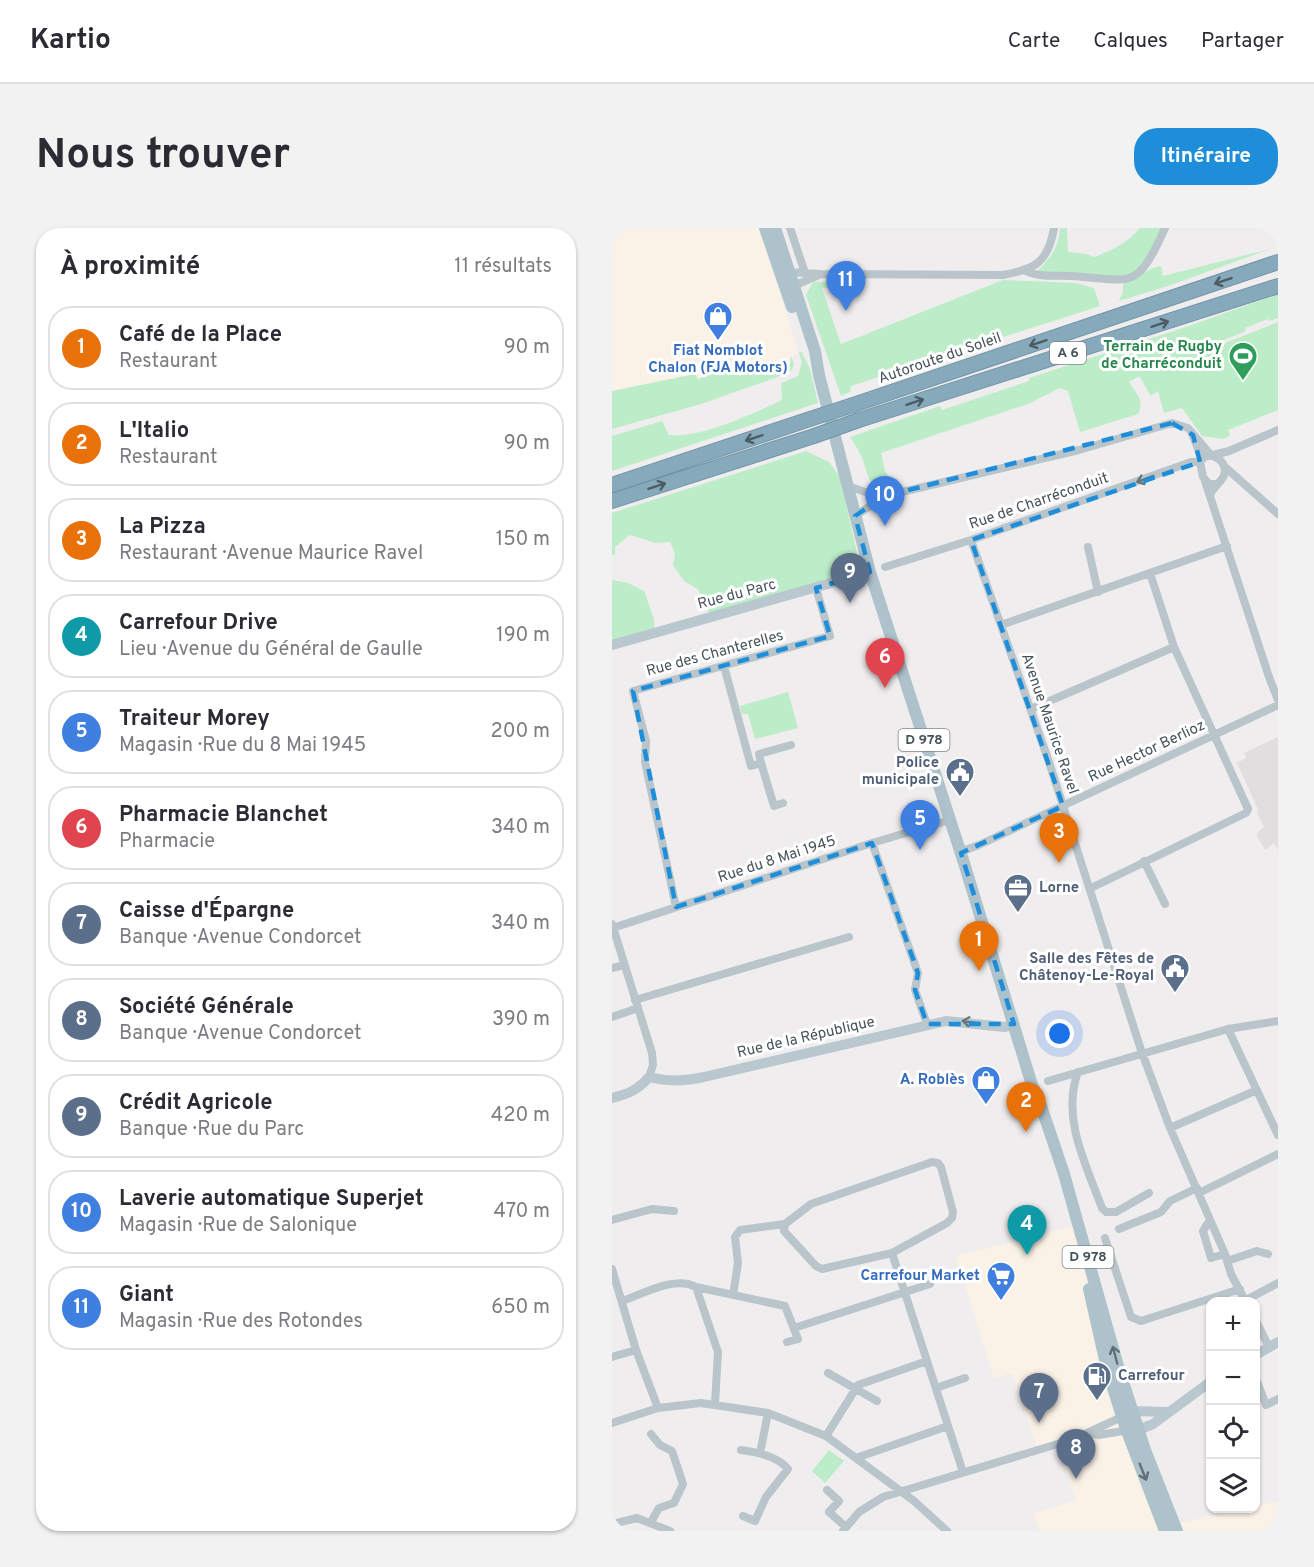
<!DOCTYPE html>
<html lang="fr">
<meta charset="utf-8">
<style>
:root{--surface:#fff;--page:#f2f2f3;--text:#2b2b33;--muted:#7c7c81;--line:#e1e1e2;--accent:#1e8eda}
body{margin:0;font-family:Overpass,sans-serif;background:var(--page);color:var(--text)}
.controls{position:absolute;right:18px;bottom:18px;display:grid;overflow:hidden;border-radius:12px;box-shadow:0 2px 4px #0004}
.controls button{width:54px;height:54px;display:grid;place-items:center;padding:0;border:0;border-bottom:2px solid var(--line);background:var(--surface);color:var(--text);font:30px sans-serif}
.you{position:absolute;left:448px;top:806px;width:21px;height:21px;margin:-15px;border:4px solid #fff;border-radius:50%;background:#1a73e8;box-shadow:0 0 0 9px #1a73e833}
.badge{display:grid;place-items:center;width:39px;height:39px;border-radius:50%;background:var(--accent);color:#fff;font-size:20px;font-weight:700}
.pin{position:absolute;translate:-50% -50px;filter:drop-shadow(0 2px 3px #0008)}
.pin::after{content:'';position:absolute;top:32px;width:21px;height:18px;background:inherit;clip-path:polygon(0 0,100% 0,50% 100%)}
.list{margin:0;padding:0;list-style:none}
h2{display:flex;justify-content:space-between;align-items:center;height:78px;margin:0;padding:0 24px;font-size:26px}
h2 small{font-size:20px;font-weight:400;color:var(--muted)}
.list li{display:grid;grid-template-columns:39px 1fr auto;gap:18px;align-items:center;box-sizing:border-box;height:84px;margin:0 12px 12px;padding:0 12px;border:2px solid var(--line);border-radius:24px}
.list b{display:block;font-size:22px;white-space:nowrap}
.list p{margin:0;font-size:20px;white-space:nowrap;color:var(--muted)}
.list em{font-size:20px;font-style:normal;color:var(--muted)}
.icon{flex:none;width:33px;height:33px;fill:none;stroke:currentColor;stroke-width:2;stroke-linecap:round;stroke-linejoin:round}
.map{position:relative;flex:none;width:666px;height:1303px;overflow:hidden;border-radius:24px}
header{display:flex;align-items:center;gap:36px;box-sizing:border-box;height:84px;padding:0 30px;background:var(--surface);border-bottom:2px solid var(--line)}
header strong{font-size:28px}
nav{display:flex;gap:33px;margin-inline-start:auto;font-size:21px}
.intro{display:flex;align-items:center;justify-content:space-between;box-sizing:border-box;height:144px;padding:0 36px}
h1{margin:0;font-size:42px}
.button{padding:15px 27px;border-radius:24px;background:var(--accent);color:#fff;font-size:21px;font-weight:700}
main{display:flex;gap:36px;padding:0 36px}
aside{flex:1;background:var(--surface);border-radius:24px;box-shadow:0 2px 4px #0004}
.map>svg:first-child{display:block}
.commercial{fill:#fbf2e7}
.education{fill:#e1dedf}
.green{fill:#bcedc8}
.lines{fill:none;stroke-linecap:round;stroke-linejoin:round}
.highway-casing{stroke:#7294a7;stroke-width:16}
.street{stroke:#b9c5ca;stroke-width:8}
.secondary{stroke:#b9c7cf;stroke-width:10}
.primary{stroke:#aec2cc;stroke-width:12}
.highway{stroke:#86a9bb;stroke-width:14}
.highway-bridge-casing{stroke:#7294a7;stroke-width:16;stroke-linecap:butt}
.highway-bridge{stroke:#86a9bb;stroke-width:14}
.oneway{stroke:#4c5c64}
.oneway2{stroke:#68767c}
.oneway3{stroke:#68767d}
.oneway4{stroke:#607076}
.marked{fill:none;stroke:#1e8eda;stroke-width:4.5;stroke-dasharray:12 8;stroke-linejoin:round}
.labels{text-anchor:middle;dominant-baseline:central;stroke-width:6;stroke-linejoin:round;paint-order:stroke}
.shield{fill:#fff;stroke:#7e878c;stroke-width:1.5}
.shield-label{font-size:14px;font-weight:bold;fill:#46545a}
.leisure-label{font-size:15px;font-weight:bold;fill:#27864d;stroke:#fff;text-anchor:end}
.shop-label{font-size:15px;font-weight:bold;fill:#366cbe;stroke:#fff;text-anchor:end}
.street-label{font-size:15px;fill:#46545a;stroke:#fff}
.service-label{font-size:15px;font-weight:bold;fill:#4e5e75;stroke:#fff;text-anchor:end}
</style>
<header>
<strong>Kartio</strong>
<nav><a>Carte</a><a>Calques</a><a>Partager</a></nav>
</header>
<div class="intro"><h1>Nous trouver</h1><a class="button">Itinéraire</a></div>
<main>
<aside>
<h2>À proximité<small>11 résultats</small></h2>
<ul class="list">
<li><span class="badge" style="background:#e8710a">1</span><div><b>Café de la Place</b><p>Restaurant</p></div><em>90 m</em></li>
<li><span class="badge" style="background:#e8710a">2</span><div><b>L'Italio</b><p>Restaurant</p></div><em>90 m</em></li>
<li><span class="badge" style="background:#e8710a">3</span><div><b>La Pizza</b><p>Restaurant · Avenue Maurice Ravel</p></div><em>150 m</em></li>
<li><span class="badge" style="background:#0f9aa8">4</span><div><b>Carrefour Drive</b><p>Lieu · Avenue du Général de Gaulle</p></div><em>190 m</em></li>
<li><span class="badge" style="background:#3f7fe0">5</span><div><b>Traiteur Morey</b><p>Magasin · Rue du 8 Mai 1945</p></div><em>200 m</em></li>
<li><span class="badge" style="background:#e0444e">6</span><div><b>Pharmacie Blanchet</b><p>Pharmacie</p></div><em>340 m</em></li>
<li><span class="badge" style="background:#5c6f8a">7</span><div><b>Caisse d'Épargne</b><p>Banque · Avenue Condorcet</p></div><em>340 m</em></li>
<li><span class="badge" style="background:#5c6f8a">8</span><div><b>Société Générale</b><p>Banque · Avenue Condorcet</p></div><em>390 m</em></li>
<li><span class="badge" style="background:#5c6f8a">9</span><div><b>Crédit Agricole</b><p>Banque · Rue du Parc</p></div><em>420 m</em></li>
<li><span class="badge" style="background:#3f7fe0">10</span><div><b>Laverie automatique Superjet</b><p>Magasin · Rue de Salonique</p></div><em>470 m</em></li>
<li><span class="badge" style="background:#3f7fe0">11</span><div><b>Giant</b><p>Magasin · Rue des Rotondes</p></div><em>650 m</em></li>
</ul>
</aside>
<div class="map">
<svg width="666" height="1303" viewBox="0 0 666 1303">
<rect width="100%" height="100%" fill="#f0edee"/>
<!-- commercial -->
<path class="commercial" d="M0 0H147L187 125 179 128 178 137 137 136 106 141 105 144 85 152 83 146 0 163Z
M462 998 478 1066 552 1298 633 1281 644 1280V1278L666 1273V1303H428L421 1286 464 1272 450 1228 451 1227 448 1215 426 1222 400 1145 382 1150 344 1028Z"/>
<!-- education -->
<path class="education" d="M666 509V622L662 615 653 622 644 606 652 599 645 585 646 581 625 535 634 530 632 525Z"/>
<!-- green -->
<path class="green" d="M448 0H455L456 24 474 26 482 29C501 22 515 15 528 0H550L535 33 520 46 501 49 461 45 425 44C438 30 447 20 448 0Z
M658 21 556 58 507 73 511 64V56C524 50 536 40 549 38L551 48Z
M391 52 464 55 482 60 488 78 239 158 238 164 229 168 194 67 201 54H245L250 57 210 60 229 116Z
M666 66V90L657 93 656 91 633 100 634 103 602 116 603 119 666 94V182L616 202 618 208 611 211 590 208 570 180 552 185 546 163 539 168 527 148 517 154C524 165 533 173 526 186L468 204 456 163 448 160 416 176 269 225 273 243 278 251 275 260C255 258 256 246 250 230 247 222 242 216 238 209L328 178 330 182 417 153V150L571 100Z
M189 123 198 141 206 175 0 243V208L50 193 57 207C86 211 143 185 170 172L169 155 186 148 190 134 187 125Z
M179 128 182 136 180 142 171 147 89 176 0 201V163L83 146 86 151 105 144 106 141 137 136 178 137Z
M194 223 217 234 228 249 246 329 233 346 97 385 86 361 72 353 61 337 63 326 58 314 44 315 18 307 3 319V327H0V285Z
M0 352 16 355 32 363 42 391V400L0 412Z
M176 464 186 500 143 511 136 486H130L128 478Z
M217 1222 232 1233 213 1255 200 1243Z"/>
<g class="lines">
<!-- highway casing -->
<g class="highway-casing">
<path id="highway" d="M241 177 666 34
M247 192 666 58
M0 257 198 191
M0 273 202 208"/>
</g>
<!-- street -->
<path class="street" d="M178 0 193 45
M414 43C428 50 445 47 460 48 522 53 525 62 553 0
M175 47 177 44 208 46 391 47C423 41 436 35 442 0
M179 59 207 47
M581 208 590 231
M601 227 617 223 666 202
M613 239 666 286
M593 253 657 449 666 472
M236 258 256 265 273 268
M598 267C602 257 611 253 612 247 617 233 597 220 588 234L591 249 597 256H603
M243 288 273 268 467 222 560 195 576 200 599 227
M359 312 437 534 529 822 558 900 613 1026 619 1046 634 1074
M476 319 486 364
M273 339 359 312 579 234H588
M389 397 615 318
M112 438 139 538 149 535 162 578 171 575
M419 481 562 419
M149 535 147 526 179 517
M260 615 306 745 303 762 315 796
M348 624 367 617 666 477
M532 633 553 676
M479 660 634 585 636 581 562 419 538 345
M64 679 33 534 34 513 21 463 218 408 204 360
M0 696 40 825 41 837 37 849
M1 700 260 615 338 592
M0 740 12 737
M23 772 237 709
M0 789 26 780
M616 801 666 907
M466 844C449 889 474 937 490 980L494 984H504L537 965
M436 853 616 801 666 793
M558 900 645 862
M587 965 666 926
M0 992 40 981 62 983
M598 992 591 1003 599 1030 613 1026
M507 1001 549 984 558 973 585 960
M493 1010 519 1089 529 1093 628 1061
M280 1025 351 1244
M615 1033 645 1023 656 1026
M0 1041 24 1122 46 1180
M84 1059 106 1124 103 1176
M121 1067 126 1035 123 1009 128 1002 173 996 199 976 320 934 326 935 329 939 341 984 340 990 335 995 280 1025 210 1041 204 1038 172 1003 173 996
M634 1072 666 1055
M10 1073C31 1066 63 1047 84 1059L173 1078 186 1111 175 1114
M644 1093 657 1119
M182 1100 318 1056
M0 1129 24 1122
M216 1145 265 1173
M644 1151 654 1177 666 1171
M324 1160 353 1150
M0 1195 46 1180 89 1175 156 1185 214 1208 302 1273 335 1303
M477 1205 487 1207 517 1202
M214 1208 246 1157 315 1133
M129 1222C145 1224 166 1228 176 1241L154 1269 143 1293 131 1288
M148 1225 156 1185
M244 1230 336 1198
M215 1262 227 1273 217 1284 234 1299
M39 1294 47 1280 62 1275 71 1256 60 1223 48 1217 39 1206
M0 1296 25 1290 58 1303
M231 1303 247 1284 271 1269 462 1211 512 1188"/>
<!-- secondary -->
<path class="secondary" d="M0 417 258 344
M0 870C16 866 26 862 37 849 57 854 72 853 92 849L334 793 393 799 402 796
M644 1127 666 1114
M520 1183 556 1184
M526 1202 541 1196 598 1154"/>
<!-- primary -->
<path class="primary" d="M153 0 180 79
M163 0 203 123 207 147 258 344 352 635 420 857 426 869 452 946 506 1138 533 1222 565 1303
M477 1061 495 1141 513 1198 553 1303"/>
<!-- highway -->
<use href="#highway" class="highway"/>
<!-- highway-bridge casing -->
<g class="highway-bridge-casing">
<path id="highway-bridge" d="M198 191 241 177
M202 208 247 192"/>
</g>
<!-- highway-bridge -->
<use href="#highway-bridge" class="highway-bridge"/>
</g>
<!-- one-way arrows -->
<defs><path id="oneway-shaft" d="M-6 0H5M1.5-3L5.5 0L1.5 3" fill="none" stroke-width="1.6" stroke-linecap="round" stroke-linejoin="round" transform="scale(1.5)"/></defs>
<g class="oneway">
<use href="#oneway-shaft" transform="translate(611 53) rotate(161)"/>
<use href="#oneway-shaft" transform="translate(548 96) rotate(-18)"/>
<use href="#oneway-shaft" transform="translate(426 115) rotate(162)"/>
<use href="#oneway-shaft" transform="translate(303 174) rotate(-18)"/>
<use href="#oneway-shaft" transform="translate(142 210) rotate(162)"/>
<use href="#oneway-shaft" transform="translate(45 258) rotate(-18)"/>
</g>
<use class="oneway2" href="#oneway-shaft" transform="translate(533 251) rotate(160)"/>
<use class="oneway3" href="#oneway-shaft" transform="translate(359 794) rotate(-173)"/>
<g class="oneway4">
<use href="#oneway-shaft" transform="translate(503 1127) rotate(-105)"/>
<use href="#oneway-shaft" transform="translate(531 1244) rotate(68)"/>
</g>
<!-- marked area -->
<path class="marked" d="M560 195 581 207 588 234 359 312 451 578 349 625 402 796H315L303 762 306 745 260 615 64 679 21 463 218 408 204 360 258 344 243 288 273 268Z"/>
<!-- icons -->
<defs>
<g id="shop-pin" transform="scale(1.5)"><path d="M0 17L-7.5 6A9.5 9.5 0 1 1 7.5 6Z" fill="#3f7fe0" stroke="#fff"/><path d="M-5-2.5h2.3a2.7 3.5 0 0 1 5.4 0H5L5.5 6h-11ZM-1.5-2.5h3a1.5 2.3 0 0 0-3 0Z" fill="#fff"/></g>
<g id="stadium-pin" transform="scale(1.5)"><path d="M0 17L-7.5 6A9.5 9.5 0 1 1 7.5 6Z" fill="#2e9e5b" stroke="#fff"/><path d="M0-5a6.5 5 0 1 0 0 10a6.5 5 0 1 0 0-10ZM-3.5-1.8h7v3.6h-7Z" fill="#fff"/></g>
<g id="civic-pin" transform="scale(1.5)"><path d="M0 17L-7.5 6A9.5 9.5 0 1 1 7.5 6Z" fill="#5c6f8a" stroke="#fff"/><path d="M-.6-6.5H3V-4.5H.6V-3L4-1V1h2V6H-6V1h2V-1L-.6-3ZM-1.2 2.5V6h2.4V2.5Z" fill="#fff"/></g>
<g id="office-pin" transform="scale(1.5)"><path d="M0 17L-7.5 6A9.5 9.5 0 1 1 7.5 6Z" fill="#5c6f8a" stroke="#fff"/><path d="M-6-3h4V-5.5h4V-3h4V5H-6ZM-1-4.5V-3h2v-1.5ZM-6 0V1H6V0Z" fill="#fff"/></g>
<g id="supermarket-pin" transform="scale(1.5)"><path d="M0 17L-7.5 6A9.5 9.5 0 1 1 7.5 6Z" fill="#3f7fe0" stroke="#fff"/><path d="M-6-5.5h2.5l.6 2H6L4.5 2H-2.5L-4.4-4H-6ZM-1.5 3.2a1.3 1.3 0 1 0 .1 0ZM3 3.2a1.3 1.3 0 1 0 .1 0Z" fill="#fff"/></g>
<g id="fuel-pin" transform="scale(1.5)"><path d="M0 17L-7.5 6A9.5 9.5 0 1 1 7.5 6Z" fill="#5c6f8a" stroke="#fff"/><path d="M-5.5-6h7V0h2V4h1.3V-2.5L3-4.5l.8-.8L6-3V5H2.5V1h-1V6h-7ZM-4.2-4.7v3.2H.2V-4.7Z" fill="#fff"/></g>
</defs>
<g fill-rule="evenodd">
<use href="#shop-pin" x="106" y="88"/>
<use href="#stadium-pin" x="631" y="128"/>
<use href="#civic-pin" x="348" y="544"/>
<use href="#office-pin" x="406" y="660"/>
<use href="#civic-pin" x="563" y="740"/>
<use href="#shop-pin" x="374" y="852"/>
<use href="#supermarket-pin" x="389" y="1048"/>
<use href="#fuel-pin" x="485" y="1148"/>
</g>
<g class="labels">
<!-- shield labels -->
<g class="shield">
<rect x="438" y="114" width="36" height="22" rx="4.5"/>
<rect x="286.5" y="501" width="51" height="22" rx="4.5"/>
<rect x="450.5" y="1018" width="51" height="22" rx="4.5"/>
</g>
<g class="shield-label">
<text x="456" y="125">A 6</text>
<text x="312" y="512">D 978</text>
<text x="476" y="1029">D 978</text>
</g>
<!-- leisure labels -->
<g class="leisure-label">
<text x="610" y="119">Terrain de Rugby<tspan x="610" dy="17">de Charréconduit</tspan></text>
</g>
<!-- shop labels -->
<g class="shop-label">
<text x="106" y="123" text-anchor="middle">Fiat Nomblot<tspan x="106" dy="17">Chalon (FJA Motors)</tspan></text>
<text x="353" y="852">A. Roblès</text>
<text x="368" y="1048">Carrefour Market</text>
</g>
<!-- street labels -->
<g class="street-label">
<text transform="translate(328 131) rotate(-19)">Autoroute du Soleil</text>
<text transform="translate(427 274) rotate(-19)">Rue de Charréconduit</text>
<text transform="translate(125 367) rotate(-15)">Rue du Parc</text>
<text transform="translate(103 426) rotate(-15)">Rue des Chanterelles</text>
<text transform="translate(437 496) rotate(71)">Avenue Maurice Ravel</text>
<text transform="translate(535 524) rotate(-25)">Rue Hector Berlioz</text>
<text transform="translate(165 632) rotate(-18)">Rue du 8 Mai 1945</text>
<text transform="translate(194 810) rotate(-13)">Rue de la République</text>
</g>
<!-- service labels -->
<g class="service-label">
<text x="327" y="535">Police<tspan x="327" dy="17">municipale</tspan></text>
<text x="427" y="660" text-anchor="start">Lorne</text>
<text x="542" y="731">Salle des Fêtes de<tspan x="542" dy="17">Châtenoy-Le-Royal</tspan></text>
<text x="506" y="1148" text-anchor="start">Carrefour</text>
</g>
</g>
</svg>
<div class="controls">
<button>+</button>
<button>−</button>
<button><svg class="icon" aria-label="locate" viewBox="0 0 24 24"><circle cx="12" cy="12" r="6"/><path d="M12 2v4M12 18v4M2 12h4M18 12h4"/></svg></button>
<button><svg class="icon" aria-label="layers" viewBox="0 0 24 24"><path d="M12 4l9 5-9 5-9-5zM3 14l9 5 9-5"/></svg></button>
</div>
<div class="you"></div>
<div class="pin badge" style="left:367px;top:743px;background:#e8710a">1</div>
<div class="pin badge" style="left:414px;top:904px;background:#e8710a">2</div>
<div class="pin badge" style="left:447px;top:635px;background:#e8710a">3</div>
<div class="pin badge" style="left:415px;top:1027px;background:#0f9aa8">4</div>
<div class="pin badge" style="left:308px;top:622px;background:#3f7fe0">5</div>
<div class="pin badge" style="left:273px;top:460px;background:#e0444e">6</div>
<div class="pin badge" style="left:427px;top:1195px;background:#5c6f8a">7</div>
<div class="pin badge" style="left:464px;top:1251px;background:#5c6f8a">8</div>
<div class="pin badge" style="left:238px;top:375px;background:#5c6f8a">9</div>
<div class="pin badge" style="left:273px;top:298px;background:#3f7fe0">10</div>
<div class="pin badge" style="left:234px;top:83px;background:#3f7fe0">11</div>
</div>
</main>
